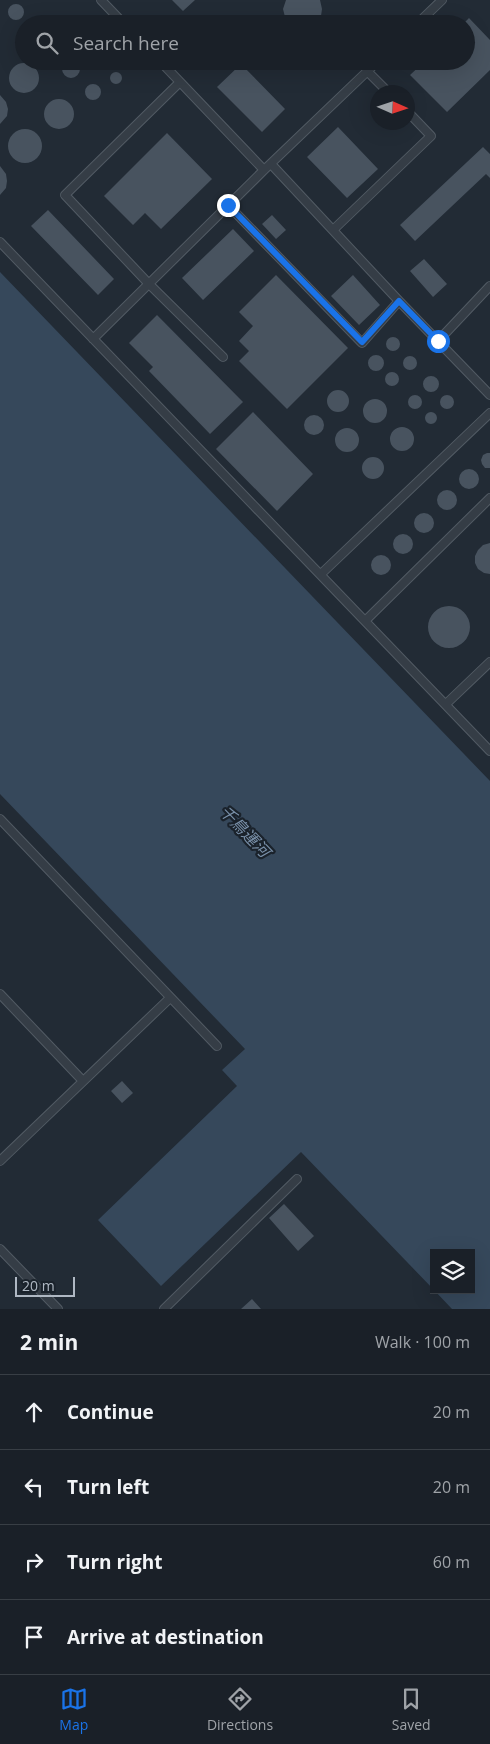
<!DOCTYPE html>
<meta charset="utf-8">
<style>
:root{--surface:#1a2028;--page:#272d34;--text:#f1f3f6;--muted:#9fa3a8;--line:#383e45;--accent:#1a73e8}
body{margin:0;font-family:"Open Sans","Noto Sans JP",sans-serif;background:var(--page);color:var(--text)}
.controls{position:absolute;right:15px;bottom:15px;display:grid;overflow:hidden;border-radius:0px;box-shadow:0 5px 20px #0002}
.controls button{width:45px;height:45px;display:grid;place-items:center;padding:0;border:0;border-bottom:1px solid var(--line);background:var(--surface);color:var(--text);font:25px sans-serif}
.compass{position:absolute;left:370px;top:85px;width:45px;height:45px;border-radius:50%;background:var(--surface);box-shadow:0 5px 20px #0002;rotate:93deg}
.scale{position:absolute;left:15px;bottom:12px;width:60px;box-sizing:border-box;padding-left:5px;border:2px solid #afb8c3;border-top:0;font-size:14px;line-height:18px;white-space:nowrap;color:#afb8c3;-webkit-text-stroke:4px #1a222b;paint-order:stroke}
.stop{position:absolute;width:15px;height:15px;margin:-11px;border:4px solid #1a73e8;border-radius:50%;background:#fff}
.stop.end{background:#1a73e8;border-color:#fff;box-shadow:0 1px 5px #0008}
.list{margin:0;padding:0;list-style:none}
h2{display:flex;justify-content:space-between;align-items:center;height:65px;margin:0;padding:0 20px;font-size:21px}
h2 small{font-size:16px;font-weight:400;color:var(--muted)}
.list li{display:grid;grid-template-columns:32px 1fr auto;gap:15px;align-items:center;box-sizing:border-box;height:75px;padding:0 20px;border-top:1px solid var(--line)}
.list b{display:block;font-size:19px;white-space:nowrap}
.list em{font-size:16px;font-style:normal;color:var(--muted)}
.icon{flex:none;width:28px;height:28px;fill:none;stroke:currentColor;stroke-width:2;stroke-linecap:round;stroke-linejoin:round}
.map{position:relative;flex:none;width:490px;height:1309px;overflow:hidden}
.search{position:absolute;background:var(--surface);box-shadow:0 5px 20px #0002;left:15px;right:15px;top:15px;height:55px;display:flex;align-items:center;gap:12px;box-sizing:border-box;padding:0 18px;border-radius:28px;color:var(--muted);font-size:19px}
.sheet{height:365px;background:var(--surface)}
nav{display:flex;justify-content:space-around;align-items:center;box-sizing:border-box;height:70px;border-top:1px solid var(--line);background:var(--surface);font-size:14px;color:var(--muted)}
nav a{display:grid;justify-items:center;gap:2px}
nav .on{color:var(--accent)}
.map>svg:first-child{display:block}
.water{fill:#36485b}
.building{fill:#48535f}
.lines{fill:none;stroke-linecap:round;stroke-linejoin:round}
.lane-casing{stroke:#525b64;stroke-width:10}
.lane{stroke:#353d46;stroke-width:8}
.route{stroke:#1a73e8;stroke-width:6}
.labels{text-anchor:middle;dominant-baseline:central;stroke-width:4.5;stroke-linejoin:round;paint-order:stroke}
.water-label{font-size:16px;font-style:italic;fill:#7990a9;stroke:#1a222b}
</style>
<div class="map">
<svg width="490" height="1309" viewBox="0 0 490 1309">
<rect width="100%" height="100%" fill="#222b35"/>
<!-- water -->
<path class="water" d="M0 272 490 781V1309H452L434 1290H471V1253H434V1290L301 1152 161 1286 98 1220 237 1086 222 1070 245 1049 0 794Z"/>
<!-- building -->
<path class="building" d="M172 0H195L183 11Z
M286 0H320L322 9 321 16 315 24H291L285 17 283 9Z
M8 12a8 8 0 1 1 16 0a8 8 0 1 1-16 0Z
M469 18 490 40V70L447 112 410 75 425 61H466V24H463Z
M62 69a9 9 0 1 1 18 0a9 9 0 1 1-18 0Z
M94 61H107V63L104 67 100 68 96 66Z
M9 78a15 15 0 1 1 30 0a15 15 0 1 1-30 0Z
M241 64 285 109 262 132 217 87Z
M110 78a6 6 0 1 1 12 0a6 6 0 1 1-12 0Z
M85 92a8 8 0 1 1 16 0a8 8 0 1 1-16 0Z
M0 95 6 102 8 109 7 116 0 124Z
M44 114a15 15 0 1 1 30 0a15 15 0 1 1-30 0Z
M338 127 378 169 347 198 307 157Z
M8 146a17 17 0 1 1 34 0a17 17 0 1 1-34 0Z
M167 133 212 179 161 229 145 213 133 225 104 196Z
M483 147 490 154V178L486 174 415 241 400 225Z
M0 166 6 174 7 181 6 188 0 195Z
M48 210 114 279 98 295 31 226Z
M272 215 286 230 276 239 262 224Z
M233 229 254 251 203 300 182 278Z
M424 259 447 284 433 297 410 271Z
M276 275 348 348 287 409 239 361 249 351 239 341 253 326 239 312Z
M353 275 380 305 359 325 331 296Z
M157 315 243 402 210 434 149 371 153 367 129 343Z
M386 344a7 7 0 1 1 14 0a7 7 0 1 1-14 0Z
M368 363a8 8 0 1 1 16 0a8 8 0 1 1-16 0Z
M403 363a7 7 0 1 1 14 0a7 7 0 1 1-14 0Z
M385 379a7 7 0 1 1 14 0a7 7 0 1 1-14 0Z
M423 384a8 8 0 1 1 16 0a8 8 0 1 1-16 0Z
M327 401a11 11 0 1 1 22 0a11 11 0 1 1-22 0Z
M440 402a7 7 0 1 1 14 0a7 7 0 1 1-14 0Z
M408 402a7 7 0 1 1 14 0a7 7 0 1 1-14 0Z
M363 411a12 12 0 1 1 24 0a12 12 0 1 1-24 0Z
M425 418a6 6 0 1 1 12 0a6 6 0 1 1-12 0Z
M253 412 313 474 277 511 216 449Z
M304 425a10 10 0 1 1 20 0a10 10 0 1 1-20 0Z
M390 439a12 12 0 1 1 24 0a12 12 0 1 1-24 0Z
M335 440a12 12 0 1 1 24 0a12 12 0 1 1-24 0Z
M487 453H490V468H485L482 464 481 460 483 455Z
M362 468a11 11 0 1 1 22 0a11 11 0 1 1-22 0Z
M459 479a10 10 0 1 1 20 0a10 10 0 1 1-20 0Z
M437 500a10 10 0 1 1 20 0a10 10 0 1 1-20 0Z
M414 523a10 10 0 1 1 20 0a10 10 0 1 1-20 0Z
M393 544a10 10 0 1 1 20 0a10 10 0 1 1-20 0Z
M490 543V574L484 573 478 569 475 563V556L478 550 483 545Z
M371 565a10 10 0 1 1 20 0a10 10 0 1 1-20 0Z
M428 627a21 21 0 1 1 42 0a21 21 0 1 1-42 0Z
M122 1081 133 1093 122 1103 111 1091Z
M284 1204 314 1236 298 1251 269 1218Z
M252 1299 261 1309H241Z"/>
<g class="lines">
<!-- lane casing -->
<g class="lane-casing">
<path id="lane" d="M101 0 124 24
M417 24 442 0
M160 61 264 170
M367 71 388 92
M180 82 65 195 149 284 223 357
M271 164 399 301 490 395
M228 205 362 343 399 301
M333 230 431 136 408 112
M0 242 490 751
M93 339 264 170 378 61
M438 341 490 286
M321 574 490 413
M366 620 490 498
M446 704 490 662
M0 819 217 1046
M0 994 83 1081
M0 1161 170 998
M0 1249 58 1309
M164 1309 297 1179"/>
</g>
<!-- lane -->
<use href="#lane" class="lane"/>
</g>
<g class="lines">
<!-- route -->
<path class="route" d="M228 205 362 342 399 301 438 341"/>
</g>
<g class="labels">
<!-- water labels -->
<g class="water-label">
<text transform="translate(245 831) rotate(46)">千鳥運河</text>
</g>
</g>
</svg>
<div class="controls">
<button><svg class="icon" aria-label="layers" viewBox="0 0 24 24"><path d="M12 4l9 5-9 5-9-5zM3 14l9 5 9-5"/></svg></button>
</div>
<svg class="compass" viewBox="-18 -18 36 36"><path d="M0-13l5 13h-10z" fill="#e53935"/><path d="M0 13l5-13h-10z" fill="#9fa3a8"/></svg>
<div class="scale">20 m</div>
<div class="stop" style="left:438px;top:341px"></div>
<div class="stop end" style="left:228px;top:205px"></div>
<div class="search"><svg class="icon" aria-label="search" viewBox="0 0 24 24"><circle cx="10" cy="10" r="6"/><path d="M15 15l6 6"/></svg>Search here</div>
</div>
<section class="sheet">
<h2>2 min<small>Walk · 100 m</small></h2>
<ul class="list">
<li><svg class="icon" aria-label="ahead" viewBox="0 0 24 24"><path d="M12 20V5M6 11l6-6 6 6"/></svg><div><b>Continue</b></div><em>20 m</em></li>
<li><svg class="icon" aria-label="left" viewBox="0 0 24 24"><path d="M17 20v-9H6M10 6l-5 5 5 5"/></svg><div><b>Turn left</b></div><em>20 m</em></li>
<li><svg class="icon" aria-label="right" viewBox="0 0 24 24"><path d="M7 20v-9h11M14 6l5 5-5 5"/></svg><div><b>Turn right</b></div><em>60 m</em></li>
<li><svg class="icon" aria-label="arrive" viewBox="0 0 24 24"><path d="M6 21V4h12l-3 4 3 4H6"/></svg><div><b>Arrive at destination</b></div></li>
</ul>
</section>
<nav>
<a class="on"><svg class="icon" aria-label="map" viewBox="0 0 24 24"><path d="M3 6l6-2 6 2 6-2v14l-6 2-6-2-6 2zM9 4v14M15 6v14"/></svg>Map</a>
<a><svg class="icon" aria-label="directions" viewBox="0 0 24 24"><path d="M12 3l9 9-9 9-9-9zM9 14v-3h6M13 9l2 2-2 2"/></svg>Directions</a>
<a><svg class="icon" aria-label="saved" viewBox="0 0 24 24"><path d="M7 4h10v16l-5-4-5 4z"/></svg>Saved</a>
</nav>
